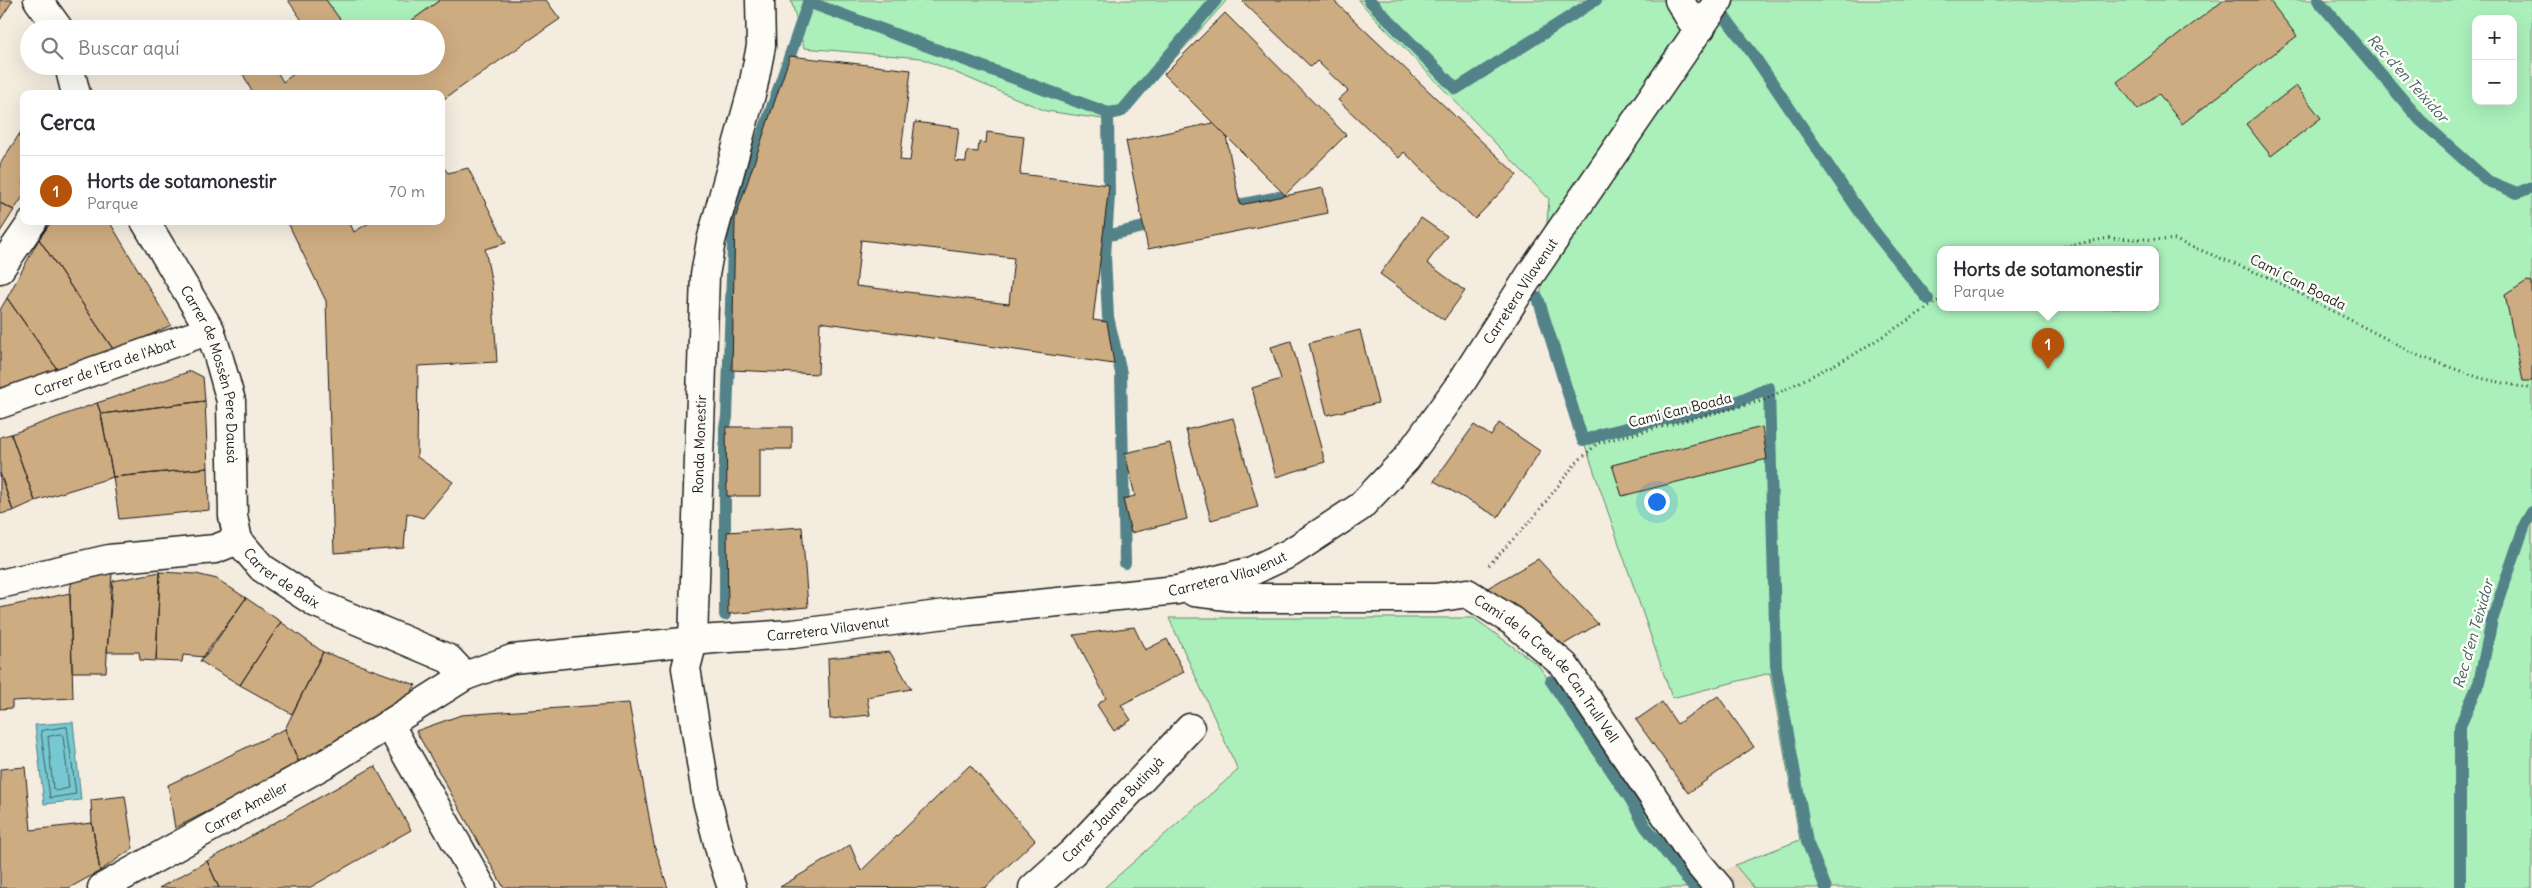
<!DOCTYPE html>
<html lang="es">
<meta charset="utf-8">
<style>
:root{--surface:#fff;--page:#f7f7f7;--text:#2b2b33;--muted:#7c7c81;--line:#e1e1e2;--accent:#b45309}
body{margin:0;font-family:Delius,sans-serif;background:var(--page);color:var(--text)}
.controls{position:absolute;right:15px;top:15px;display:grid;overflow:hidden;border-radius:10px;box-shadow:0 5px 20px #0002}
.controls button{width:45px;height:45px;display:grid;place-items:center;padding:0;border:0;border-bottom:1px solid var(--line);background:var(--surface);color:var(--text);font:25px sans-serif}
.you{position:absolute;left:1656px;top:501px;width:18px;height:18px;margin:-12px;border:4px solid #fff;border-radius:50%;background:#1a73e8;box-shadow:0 0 0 8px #1a73e833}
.badge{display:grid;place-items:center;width:32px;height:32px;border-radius:50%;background:var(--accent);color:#fff;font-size:16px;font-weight:700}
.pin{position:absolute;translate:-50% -41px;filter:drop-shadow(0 1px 2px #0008)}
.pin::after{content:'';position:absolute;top:26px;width:18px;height:15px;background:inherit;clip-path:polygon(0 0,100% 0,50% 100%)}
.popup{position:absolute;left:1937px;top:246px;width:222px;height:65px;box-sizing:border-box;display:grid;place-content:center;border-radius:10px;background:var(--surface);filter:drop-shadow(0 1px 4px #0005);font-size:16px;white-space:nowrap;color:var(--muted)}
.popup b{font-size:19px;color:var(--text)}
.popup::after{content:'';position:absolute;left:50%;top:100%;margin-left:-10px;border:10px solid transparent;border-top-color:var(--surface)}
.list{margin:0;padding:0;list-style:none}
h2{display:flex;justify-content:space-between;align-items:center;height:65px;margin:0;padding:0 20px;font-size:21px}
h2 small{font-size:16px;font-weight:400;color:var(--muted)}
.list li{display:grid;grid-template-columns:32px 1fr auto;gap:15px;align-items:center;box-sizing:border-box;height:70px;padding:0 20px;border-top:1px solid var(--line)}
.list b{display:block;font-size:19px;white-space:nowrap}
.list p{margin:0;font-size:16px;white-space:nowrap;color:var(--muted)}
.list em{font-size:16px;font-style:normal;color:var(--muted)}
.icon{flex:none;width:28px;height:28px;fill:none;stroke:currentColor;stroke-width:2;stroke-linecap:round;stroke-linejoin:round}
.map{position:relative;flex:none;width:2532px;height:888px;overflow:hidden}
.search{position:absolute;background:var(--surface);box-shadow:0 5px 20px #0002;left:20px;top:20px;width:425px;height:55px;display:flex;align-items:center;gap:12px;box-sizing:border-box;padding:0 18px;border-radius:28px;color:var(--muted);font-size:19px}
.panel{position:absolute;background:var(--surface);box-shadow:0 5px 20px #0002;left:20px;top:90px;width:425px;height:135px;border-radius:10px}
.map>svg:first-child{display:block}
.built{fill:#e9d9c3}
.green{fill:#abf0bb;stroke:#64866c;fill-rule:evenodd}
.water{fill:#77c8d1;stroke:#538389}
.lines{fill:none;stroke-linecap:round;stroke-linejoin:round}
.shore{stroke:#406164;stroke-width:1}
.stream{stroke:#538389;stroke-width:12}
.building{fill:#ceac81;stroke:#1c1c1c;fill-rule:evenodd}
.minor-casing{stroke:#1c1c1c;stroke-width:31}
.path{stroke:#1c1c1c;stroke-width:3;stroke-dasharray:1 4;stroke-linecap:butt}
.minor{stroke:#fdfcf7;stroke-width:28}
.labels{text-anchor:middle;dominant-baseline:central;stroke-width:5;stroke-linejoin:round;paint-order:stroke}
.street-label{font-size:14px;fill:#1c1c1c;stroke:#fdfcf7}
.water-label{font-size:15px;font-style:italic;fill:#406164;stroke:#fdfcf7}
</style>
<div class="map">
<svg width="2532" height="888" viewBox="0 0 2532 888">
<rect width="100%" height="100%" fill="#f4ecdf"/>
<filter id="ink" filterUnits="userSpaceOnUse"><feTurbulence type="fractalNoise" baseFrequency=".02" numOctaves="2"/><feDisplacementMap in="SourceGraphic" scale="10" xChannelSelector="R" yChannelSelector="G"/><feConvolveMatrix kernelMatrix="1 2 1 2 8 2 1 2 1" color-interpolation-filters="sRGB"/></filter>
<g filter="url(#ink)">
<!-- built -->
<path class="built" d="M1735 865 1754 888H1695L1697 884Z"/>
<!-- green -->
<path class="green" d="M326 0H440L400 29H347Z
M791 0H1227L1122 117 1109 120 1046 111 921 58 804 48Z
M1358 0H2532V888H1754L1735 865 1800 840 1770 673 1672 698 1585 445 1541 293 1549 199ZM2476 19H2513V101H2476ZM1940 250H2156V308H1940Z
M1169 618H1474L1538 665 1697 884 1695 888H1104L1238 770Z"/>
<!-- water -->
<path class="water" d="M73 722 81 800 44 804 35 725Z"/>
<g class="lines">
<!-- shore -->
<path class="shore" d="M67 727 76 794 50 798 41 731Z
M61 734 63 736 69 788 56 791 53 789 48 737Z"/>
<!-- stream -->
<path class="stream" d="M1369 0 1456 89 1596 0
M2318 0 2420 120 2488 181 2517 193 2532 187
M808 2 1108 113 1122 111 1216 0
M1724 16 1752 53 1866 221 1928 299
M1108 113 1109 195 1105 256 1108 317 1121 373 1125 563
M1223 208 1279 197
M1106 236 1160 223
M1538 298 1583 441 1605 433 1733 403 1769 388 1776 666 1807 842 1826 888
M725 615V427L727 417 734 218 809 0
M1551 681 1631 800 1645 826 1694 888
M2460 888V726L2479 683 2492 620 2525 524 2532 512"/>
</g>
<!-- building -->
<path class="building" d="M0 0H13L0 20Z
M288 0H326L347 29H308Z
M440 0H546L560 19 441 101V94H253L239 66H274L283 82 304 66H436V29H400Z
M1245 0H1333L1517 175 1475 219 1404 152 1399 158 1338 100 1348 91 1317 61 1311 67 1243 2Z
M2224 0H2269L2297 36 2182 124 2159 94 2138 110 2117 82Z
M1225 13 1346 135 1285 195 1164 74Z
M790 56 911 70 900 160 910 161 915 122 959 128 955 161 966 162 967 151 978 152 979 142 986 143 987 132 1024 137 1020 174 1109 185 1093 320 1107 322 1114 364 820 322 818 374 732 370 735 219ZM861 240 1014 258 1009 304 856 286Z
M2296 86 2321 118 2271 156 2246 124Z
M1213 123 1226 136 1240 205 1323 188 1328 213 1148 249 1126 141Z
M24 127V195L14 210 0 203V164Z
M441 164 448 173 468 168 506 243 485 249 492 285 497 362 418 366 417 457 453 482 423 518 407 513 404 548 334 553 326 301 288 223 349 221 354 232 372 221H441Z
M0 203 14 210 0 232Z
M1421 218 1447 236 1427 263 1465 291 1444 320 1380 274Z
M52 221H109L171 325 115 352 39 239Z
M39 239 115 352 57 369 7 298Z
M2527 281 2532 282V381H2523L2505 295Z
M7 298 57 369 0 392V310Z
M1360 330 1378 403 1327 415 1309 343Z
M1291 341 1325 462 1276 477 1252 388 1281 379 1271 347Z
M191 371 203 377 205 401 101 414 97 403Z
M205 401 208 468 113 477 101 414Z
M97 403 101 414 113 477 35 501 11 434Z
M1233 418 1258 507 1211 520 1186 430Z
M1499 423 1540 451 1498 517 1434 481 1474 425 1491 436Z
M726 427H792V449H760V496H727Z
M1762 427 1767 459 1622 496 1612 465Z
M11 434 35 501 13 511 0 473V437Z
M1170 443 1187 519 1131 533 1123 499 1135 496 1125 453Z
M208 468 209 510 119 519 113 477Z
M0 473 13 511 0 514Z
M802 527 808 607 728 614 727 532Z
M1538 559 1598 624 1551 652 1486 589Z
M160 572 196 574 217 579 246 598 205 657 183 655 182 662 156 661Z
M160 572 156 661 140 660 139 652H107L113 581Z
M112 573 106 672H72L70 593 72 578Z
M70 593 73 698 12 701V708L0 709V608Z
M246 598 281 622 240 685 200 661Z
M281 622 323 652 292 714 240 685Z
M1134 627 1145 650 1167 639 1184 672 1121 705 1131 720 1114 731 1097 705 1106 698 1074 635Z
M323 652 416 685 403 705 300 765 285 729Z
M890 652 911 689 867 697 870 715 830 719 828 658Z
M1718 696 1754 747 1688 793 1636 720 1662 702 1677 724Z
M629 703 654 845 668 888H504L416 731 461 715Z
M285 729 300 765 175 828 168 785Z
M970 765 1035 840 985 888 780 887 850 845 861 871Z
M375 766 411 830 309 888H219L207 861Z
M25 767 31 830 92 823 100 871 69 888H0V769Z
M125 796 133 848 100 871 92 823 91 800Z
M207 861 219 888H159Z"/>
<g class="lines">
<!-- minor casing -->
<g class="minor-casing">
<g id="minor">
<path d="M38 0 59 29"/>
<path d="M1679 0 1691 20 1701 28"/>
<path d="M69 66 76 94"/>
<path id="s1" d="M145 221 210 330 220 362 231 401 233 516 238 540 262 568 316 603 449 659 465 676"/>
<path d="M0 269 33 221"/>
<path id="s2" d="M0 404 210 330"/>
<path d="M0 584 109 559 215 549 238 540"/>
<path id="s3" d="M1194 592 1244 598H1435L1467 593 1512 621 1564 665 1698 863 1719 888"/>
<path d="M389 724 482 888"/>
<path id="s4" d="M102 888 330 761 465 676 512 659 714 639 793 634 969 611 1177 590 1252 571 1290 553 1360 507 1406 459 1461 383 1530 275 1719 0"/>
<path id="s5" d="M732 888 721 854 707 800 686 668 693 641 705 275 711 241 753 87 761 46 760 0"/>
<path id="s6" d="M1033 888 1073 852 1190 728"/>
</g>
</g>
<!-- path -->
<path class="path" d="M2045 250 2109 238 2175 240 2270 278 2419 356 2480 378 2532 389
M1489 565 1534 517 1575 464 1598 443 1762 401 1853 355 1940 300"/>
<!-- minor -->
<use href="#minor" class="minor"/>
</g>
</g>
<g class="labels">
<!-- street labels -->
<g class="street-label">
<text transform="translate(2298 282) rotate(27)">Camí Can Boada</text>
<text stroke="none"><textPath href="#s4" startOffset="1612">Carretera Vilavenut</textPath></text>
<text stroke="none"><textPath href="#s2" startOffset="111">Carrer de l'Era de l'Abat</textPath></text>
<text stroke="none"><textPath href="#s1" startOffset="170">Carrer de Mossèn Pere Dausà</textPath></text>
<text transform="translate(1680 410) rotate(-14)">Camí Can Boada</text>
<text stroke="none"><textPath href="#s5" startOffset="450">Ronda Monestir</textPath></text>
<text stroke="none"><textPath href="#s4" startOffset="1192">Carretera Vilavenut</textPath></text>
<text stroke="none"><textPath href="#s1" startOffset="399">Carrer de Baix</textPath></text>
<text stroke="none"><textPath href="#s4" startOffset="788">Carretera Vilavenut</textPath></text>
<text stroke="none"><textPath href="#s3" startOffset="385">Camí de la Creu de Can Trull Vell</textPath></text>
<text stroke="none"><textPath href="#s4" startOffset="165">Carrer Ameller</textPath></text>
<text stroke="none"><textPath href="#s6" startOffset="112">Carrer Jaume Butinyà</textPath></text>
</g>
<!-- water labels -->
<g class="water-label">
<text transform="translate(2408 78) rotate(48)">Rec d'en Teixidor</text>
<text transform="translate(2473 634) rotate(-74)">Rec d'en Teixidor</text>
</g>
</g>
</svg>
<div class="controls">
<button>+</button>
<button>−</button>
</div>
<div class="you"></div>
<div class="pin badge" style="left:2048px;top:369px">1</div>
<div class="popup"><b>Horts de sotamonestir</b>Parque</div>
<div class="search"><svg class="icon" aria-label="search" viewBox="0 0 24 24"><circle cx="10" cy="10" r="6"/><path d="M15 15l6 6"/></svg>Buscar aquí</div>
<section class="panel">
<h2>Cerca<small></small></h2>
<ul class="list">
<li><span class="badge">1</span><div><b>Horts de sotamonestir</b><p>Parque</p></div><em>70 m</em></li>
</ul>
</section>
</div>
